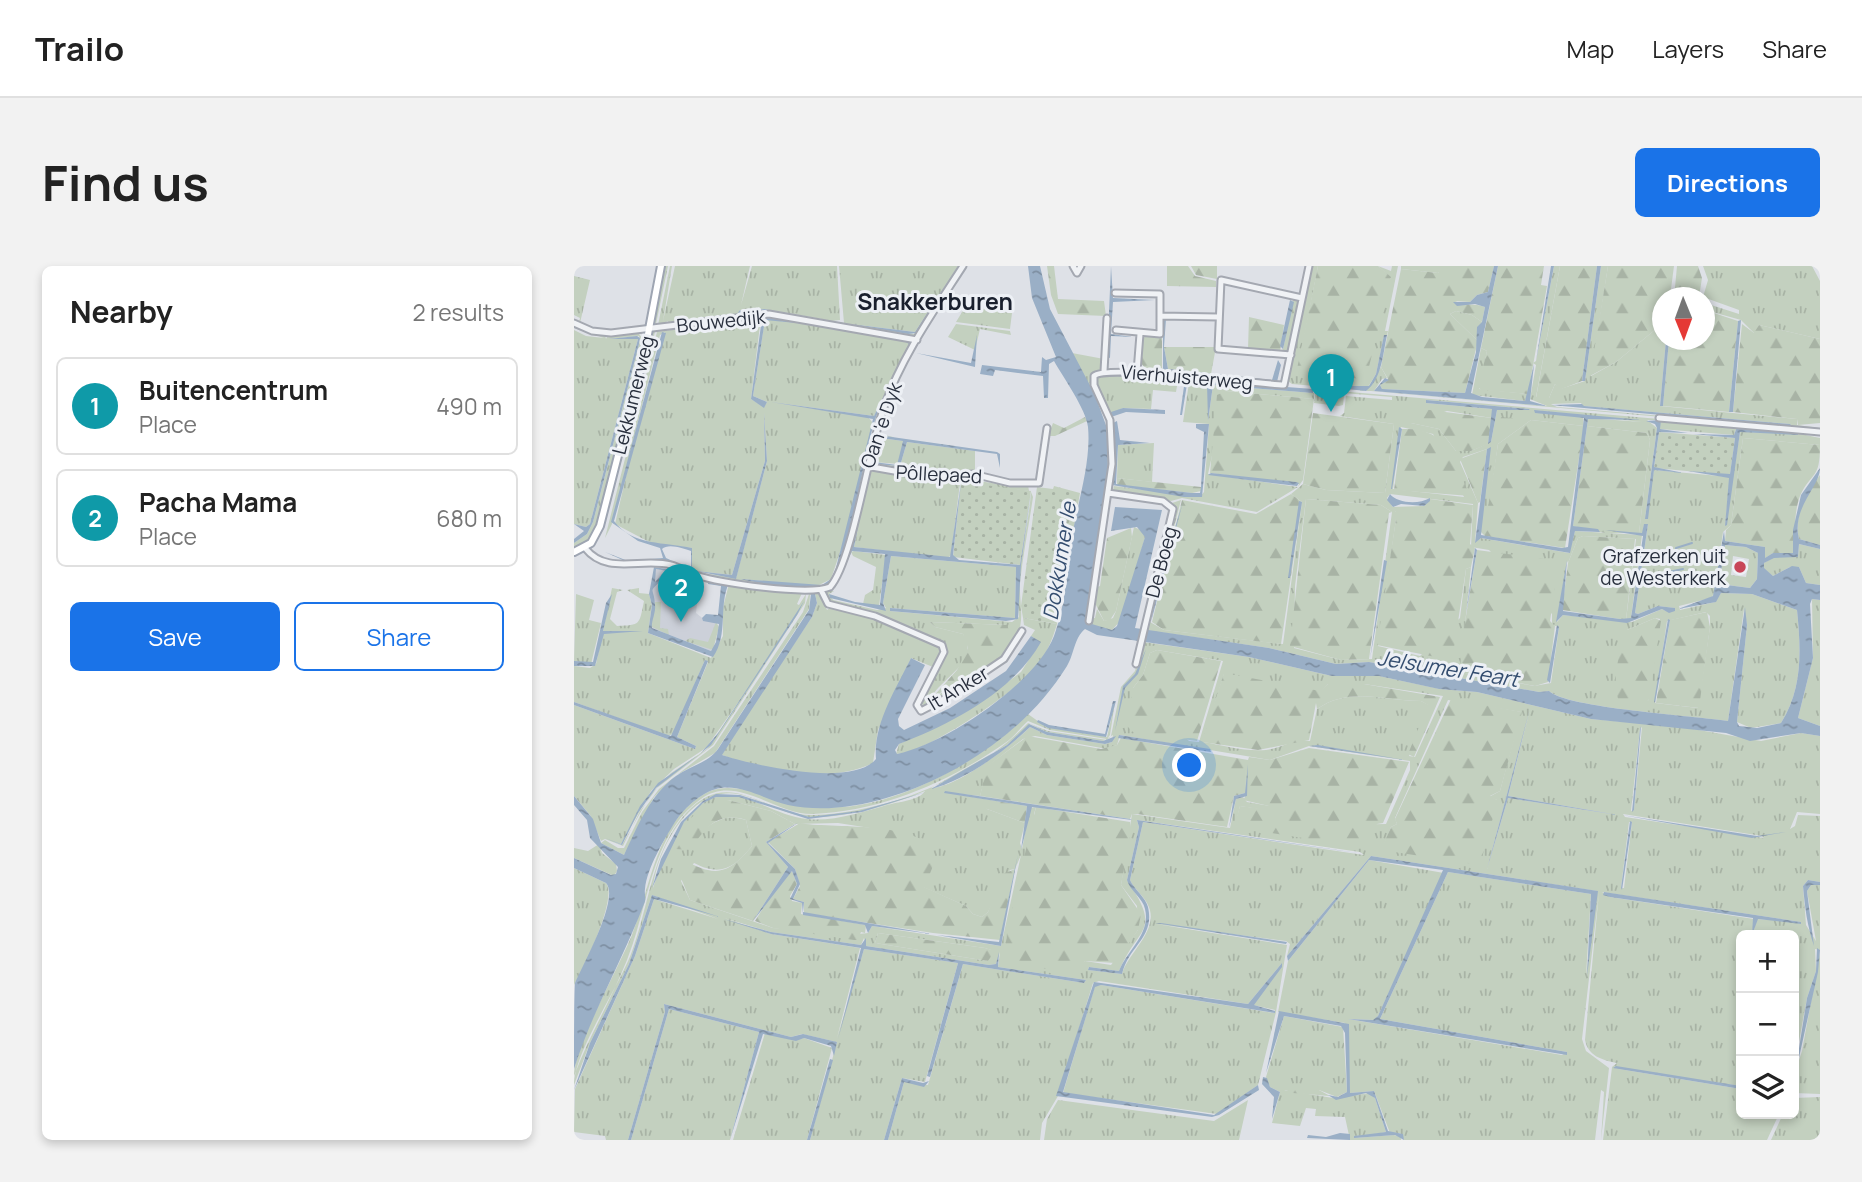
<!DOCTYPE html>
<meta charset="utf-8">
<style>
:root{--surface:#fff;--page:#f2f2f2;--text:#222;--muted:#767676;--line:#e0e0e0;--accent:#1a73e8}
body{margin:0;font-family:Manrope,sans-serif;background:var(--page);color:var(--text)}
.controls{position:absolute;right:21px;bottom:21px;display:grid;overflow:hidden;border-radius:10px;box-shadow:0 4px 10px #0003}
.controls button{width:63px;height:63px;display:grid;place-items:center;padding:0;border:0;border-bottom:2px solid var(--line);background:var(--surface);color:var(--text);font:35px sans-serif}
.compass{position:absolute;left:1078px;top:21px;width:63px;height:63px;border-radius:50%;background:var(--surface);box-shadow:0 4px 10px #0003;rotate:179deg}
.you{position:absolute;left:616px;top:500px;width:24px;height:24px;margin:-18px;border:5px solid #fff;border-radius:50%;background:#1a73e8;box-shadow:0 0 0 10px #1a73e833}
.badge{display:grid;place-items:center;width:46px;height:46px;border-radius:50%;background:var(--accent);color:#fff;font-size:23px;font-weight:700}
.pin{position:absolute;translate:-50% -58px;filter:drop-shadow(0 2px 4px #0008)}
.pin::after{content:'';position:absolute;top:37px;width:24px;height:21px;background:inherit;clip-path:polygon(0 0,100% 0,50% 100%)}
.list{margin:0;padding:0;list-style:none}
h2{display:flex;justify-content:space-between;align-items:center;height:91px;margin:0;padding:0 28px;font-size:30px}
h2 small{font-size:23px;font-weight:400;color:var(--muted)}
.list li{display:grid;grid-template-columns:46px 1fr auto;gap:21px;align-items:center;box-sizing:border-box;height:98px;margin:0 14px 14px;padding:0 14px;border:2px solid var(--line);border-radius:10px}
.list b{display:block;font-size:26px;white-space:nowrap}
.list p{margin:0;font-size:23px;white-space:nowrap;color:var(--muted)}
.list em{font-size:23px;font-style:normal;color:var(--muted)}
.actions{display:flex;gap:14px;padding:21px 28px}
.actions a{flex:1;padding:16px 0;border:2px solid var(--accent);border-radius:10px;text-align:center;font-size:24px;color:var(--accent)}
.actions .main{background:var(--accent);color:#fff}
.icon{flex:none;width:38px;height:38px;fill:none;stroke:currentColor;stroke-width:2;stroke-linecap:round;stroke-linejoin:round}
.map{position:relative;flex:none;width:1246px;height:874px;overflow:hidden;border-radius:10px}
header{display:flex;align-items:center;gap:42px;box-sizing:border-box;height:98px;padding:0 35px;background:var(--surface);border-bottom:2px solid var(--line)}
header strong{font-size:33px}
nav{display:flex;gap:38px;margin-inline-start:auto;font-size:24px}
.intro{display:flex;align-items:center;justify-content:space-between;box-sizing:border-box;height:168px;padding:0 42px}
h1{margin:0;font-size:49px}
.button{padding:18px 32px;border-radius:10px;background:var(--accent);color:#fff;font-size:24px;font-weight:700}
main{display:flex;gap:42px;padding:0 42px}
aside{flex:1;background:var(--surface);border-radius:10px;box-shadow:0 4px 10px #0003}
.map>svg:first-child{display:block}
.built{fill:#ccd0d9}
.grass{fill:url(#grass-tufts);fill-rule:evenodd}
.forest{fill:url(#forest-firs)}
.garden{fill:url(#garden-dots)}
.water{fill:url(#water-ripples);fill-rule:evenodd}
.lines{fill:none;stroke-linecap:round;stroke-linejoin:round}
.stream{stroke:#9aafc6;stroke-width:2}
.minor-casing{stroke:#a4a8b1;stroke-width:9}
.major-casing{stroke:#9ea5b2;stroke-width:10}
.minor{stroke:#f0f2f5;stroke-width:5}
.major{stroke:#fff;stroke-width:6}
.poi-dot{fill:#c84658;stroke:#edf0f5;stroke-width:2.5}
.labels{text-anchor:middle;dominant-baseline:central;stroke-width:6;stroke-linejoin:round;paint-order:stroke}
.street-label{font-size:19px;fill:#282f3d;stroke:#edf0f5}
.poi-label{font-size:19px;fill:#282f3d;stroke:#edf0f5;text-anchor:end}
.water-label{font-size:21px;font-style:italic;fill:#344d6f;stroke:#edf0f5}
.quarter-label{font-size:23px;font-weight:bold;fill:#1a202e;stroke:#edf0f5}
</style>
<header>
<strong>Trailo</strong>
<nav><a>Map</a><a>Layers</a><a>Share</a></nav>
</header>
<div class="intro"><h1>Find us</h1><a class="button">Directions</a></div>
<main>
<aside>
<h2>Nearby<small>2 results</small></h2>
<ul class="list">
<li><span class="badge" style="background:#0f9aa8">1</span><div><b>Buitencentrum</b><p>Place</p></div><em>490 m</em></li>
<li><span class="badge" style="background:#0f9aa8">2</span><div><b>Pacha Mama</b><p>Place</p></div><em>680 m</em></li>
</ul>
<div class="actions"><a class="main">Save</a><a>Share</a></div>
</aside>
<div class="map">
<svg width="1246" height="874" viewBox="0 0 1246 874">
<defs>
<pattern id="grass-tufts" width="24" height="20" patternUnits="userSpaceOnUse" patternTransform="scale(1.75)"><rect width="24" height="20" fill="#c3d0bf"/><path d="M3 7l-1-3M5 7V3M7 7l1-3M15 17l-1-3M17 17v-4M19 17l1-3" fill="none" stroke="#a8b3a5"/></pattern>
<pattern id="forest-firs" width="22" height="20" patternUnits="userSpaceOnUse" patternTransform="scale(1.75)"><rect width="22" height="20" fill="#c3d0bf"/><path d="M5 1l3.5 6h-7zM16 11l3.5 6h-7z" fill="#a8b3a5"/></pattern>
<pattern id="garden-dots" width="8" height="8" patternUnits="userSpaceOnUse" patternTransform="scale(1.75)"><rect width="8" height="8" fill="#c3d0bf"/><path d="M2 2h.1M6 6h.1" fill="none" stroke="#a8b3a5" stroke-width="1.8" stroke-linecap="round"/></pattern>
<pattern id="water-ripples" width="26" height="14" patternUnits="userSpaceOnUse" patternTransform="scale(1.75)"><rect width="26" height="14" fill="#9aafc6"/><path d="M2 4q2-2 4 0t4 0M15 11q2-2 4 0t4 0" fill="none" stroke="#7e8fa2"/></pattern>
</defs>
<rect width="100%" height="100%" fill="#dee1e7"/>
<!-- built -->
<path class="built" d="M82 303 104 306 125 317 122 347 132 355 142 356 137 385 78 362 81 336 77 329Z"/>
<!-- grass -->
<path class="grass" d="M90 0H94L82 58 80 55Z
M96 0H98L89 55 101 0H176L167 39 178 0H263L266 54 258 55 270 57 265 0H384L341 66 276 58 340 68 387 0 345 67 339 70 194 46 99 59 93 55 91 59H84ZM190 43 254 54 185 45 139 55 97 58 164 48 166 44 169 47Z
M737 0H744L723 108 817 12 804 0 817 5 818 0H824L811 65H814L813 69 810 70 802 108 794 121 774 120 792 125 807 101 813 112 808 113 800 125 973 140 956 133 962 99 959 97 962 95 980 0H986L962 131 975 132 981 118 986 123 1011 115 1027 0H1034L1017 110 1042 96 1088 58V74H1092L1086 140 1223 153V159L1246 162V165L718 118 714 115ZM1007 137 1009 140 1216 158 1218 161 983 141 977 138Z
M827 0H868V2L864 7 827 3Z
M1129 0H1238L1246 15V73L1185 59 1181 68 1167 54 1131 44V37L1165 48V44L1129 31 1134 14Z
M0 10 16 14 6 57 0 55 5 56 6 52 0 49Z
M716 31 723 34 725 38 716 83 706 86 709 83 719 34Z
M396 33 403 34 402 42 438 47 436 63 382 56Z
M882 45 898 49 908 56 903 65 904 75 876 48Z
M195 50 331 72 338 77 303 154 262 309 250 322C218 325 141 317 112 304L113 301 122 306 162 312 193 195 190 146 191 195 158 309 122 305 118 300V282L77 277 41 258 59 180 91 66 86 69 38 258 31 272 83 66ZM187 51 252 61 191 53 179 130 193 136 190 141 177 133ZM334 82 302 152 275 262 258 314C243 328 187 317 167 313L243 320 257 313 274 262 299 157 294 151 197 136 300 150Z
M0 58 31 69 32 73 34 69 63 66 71 75 25 255 17 272 0 283V277L13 268 19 256 66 74 65 70 36 73H64L16 258 12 261 0 258V64L12 70 30 72 0 62Z
M382 58 436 65 437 69 406 63 401 84 374 71Z
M80 65 81 66 28 266 77 68Z
M907 82 913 85 905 123 954 128 951 135 898 129Z
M498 87 530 93 529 101 517 112 535 158 537 191 513 358 534 203 532 153Z
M549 108V110L604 114 602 126 579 124 577 143 549 142 536 148 521 119 522 110Z
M615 117 635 119 634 155 639 119 740 127V133L652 125 634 208 724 221 683 246 608 232 597 235 539 224 540 220 626 231 630 226 635 158 609 156Z
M742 123 1246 167 1227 168 1246 172V179L1169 172 1157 259 1149 266 1140 328 1137 332 1105 340 1106 344 1141 336 1147 327 1178 328 1223 344C1227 384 1229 422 1207 457L1177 462 1163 456 1173 359 1170 343 1154 455C1121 450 993 442 975 425L965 426 795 396 762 398 695 382 571 364 602 249 598 237 607 234 576 356 590 364 709 378 728 236 717 228 729 218 752 224 811 227 820 158 766 150 770 147 772 130 818 134V131L757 126V129L770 130 769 139 765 140 740 137ZM852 134 955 143 956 144H923L917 176 897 185H882L865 163 837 157 873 145 918 152V143L852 137ZM959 144 1068 156 1014 152 1013 160 1073 167 1076 174 1065 267H1069L1070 258H1074L1061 347 1064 348 1084 340 1100 342 1092 345 1088 343 1058 356 989 349 983 356 993 295 994 297 1004 272 1009 270 1062 273 1052 354 1057 352 1068 269 1001 265 995 287 907 272 901 276 904 237 886 196 889 191 916 182 906 265 911 270 924 178 957 154 1010 160 1009 151ZM1073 154H1086V163L1160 169 1163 161 1224 167 1166 166 1151 260 1156 211 1080 204 1071 253 1083 162ZM827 161 859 168 890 231 819 223ZM816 228 899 238 897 281 915 284 978 348V359L985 361 977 417 960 420 886 406 897 301 892 303 886 352 846 390 804 380 822 253V246L813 232ZM732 233 807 239 818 246 798 393 767 394 720 382 721 320ZM1132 346 1136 350V361L1124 442 1081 437 1093 355ZM1081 352 1086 353 1074 435 1053 364Z
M303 167 323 172 304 169 301 182 306 172 329 175 325 198 300 196V184L297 194 300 198 326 200 333 176 401 185V206L360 210 299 200 295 194Z
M580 177 578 216 543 212 544 179Z
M295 204 360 213 391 210 392 213 424 218 425 215 454 219 455 225 386 217 377 289 374 292 280 281 295 208 276 284 261 323Z
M457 226 459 231C455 259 449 288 446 317 445 334 451 354 443 370 432 395 374 434 349 440L347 435 373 385 370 378 255 336 251 325H260L255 328 259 334 303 344 312 342 309 337 317 290 442 301 441 352 316 342V345L438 356 445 351C440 309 454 267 457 226ZM356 356 433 359 380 420 357 433C363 414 408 396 389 368L361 361Z
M560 261 569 265 571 271 548 353 538 364 515 359 517 352H521L523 343 530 355 539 352 542 345Z
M1225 278 1246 283V319L1232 317 1225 301H1216L1199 310 1190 303V297L1200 291H1224Z
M1151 279 1172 281 1184 287 1183 313 1176 322 1145 318ZM1159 290 1175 293 1172 311 1157 309Z
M280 285 312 289 305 340 289 338 291 329 299 324 302 301 279 290 277 286Z
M135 313 228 327 223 338 225 339 232 328 231 337 139 479 83 522 66 545 49 580 31 573 27 575 16 549 0 530V439L121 483 122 480 103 471 134 396 131 394 99 468 94 470 0 436V400L16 402 22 398 38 322 49 324 43 326 36 353 43 360C67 359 65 359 70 335L53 324 65 322V327L75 328 78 339 74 367 137 392 149 370V341L155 318 134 316 133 318ZM176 420 133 483 97 507 77 528 48 579 38 575 47 578 77 525 100 503 132 482Z
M236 325 246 329 253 344 257 341 301 352 367 380 368 386 359 401 337 392 304 464 299 497C257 518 188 506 146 488L238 351 243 337 241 328 236 329 235 343 141 487 103 509 80 531 50 589 27 577 31 574 44 582H50L68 546 85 523 140 480 229 346Z
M2 328 20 334 15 354 27 357 17 398 0 395Z
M1238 333 1246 334V460L1224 452 1239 392Z
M81 336H87L86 362 94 363 95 369 76 360Z
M449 352 483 358C478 375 471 392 459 405 438 428 351 488 322 488L325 478 378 452 435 415 447 406 466 376 457 370 461 364 450 359Z
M142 356 145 361 139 384 111 375 116 372 134 376Z
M569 376 675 391 758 410H805L866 423 903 426 1017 453 1108 461 1187 475 1227 467 1246 470V548L1223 546 1216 563 1221 560 1224 549 1246 550V616L1234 614 1229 620 1232 659 1242 675 1233 625 1237 619H1246V684L1241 683 1242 705 1233 732 1220 803V669H1179L1182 653 1227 656 1028 626 1036 631 1180 653 1178 669H1167V820L1039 802 1167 823V848H1205L1193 874H1029L1038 801 1043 797C1028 794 1014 790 1011 774L1025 626 1008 773 1012 785 1035 802 1027 874 1030 826 1027 824 1021 874H830L826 867H816L800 825 776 827 771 757 704 746 714 695 795 594 870 607 804 750 800 754 774 753 988 789 993 786 806 753 874 606 1017 628 1012 710 1023 625 797 590 713 690 716 678 712 675 582 658 713 679 702 746 684 819 643 848 489 827 521 720 527 719 700 747 701 744 679 739 708 697 674 738 525 715 519 717 484 830 468 857 466 874H314L330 816 354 819 389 698 510 717 512 714 424 701 426 686 422 698 415 699 292 680 290 672 287 679 197 666 150 652 197 668 286 682 263 772 290 683 384 697 351 816 328 812 310 874H236L263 776 228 768 217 771 90 738 91 746 54 874H32L31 870 0 866 1 823 61 690 80 633 144 653 78 629 55 698 16 777 0 819C0 787 44 722 57 688 75 642 77 586 112 547 157 498 191 551 240 549 315 546 402 511 454 457L474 465 533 474 537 470 547 421 561 405ZM583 384 649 395 625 476 615 475 559 422 569 409 576 387ZM650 408 746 426 754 418H790L869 430 841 491 835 490 855 439 847 435C810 435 776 420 743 443L736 475C721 472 707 482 692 484 672 486 648 479 629 476ZM874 434 947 446 926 525 915 531 923 534 808 584 817 561 823 558 821 552ZM956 443 934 530 1044 549 934 532 913 603ZM456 458 473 466 529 475 539 469 538 476 531 478 473 469 456 461C437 480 382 522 357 522L433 479ZM1068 461 1060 544 1057 545 1066 463ZM546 469 696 494 735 480 836 495V504L812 558 661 561 666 540 696 545V540L673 536 669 531 662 533 656 562 558 548 547 619 563 640 564 664 537 699 511 695 507 698 460 548 462 541 456 542 448 583 446 577 451 557 413 543 410 533 370 526 406 530 414 500 449 473 461 470 533 483 543 479ZM351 525C346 534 324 536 313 539 289 546 258 556 233 553 211 551 188 537 167 531 116 517 92 586 79 622 83 583 117 519 164 528 188 533 212 550 236 551 269 553 321 538 351 525ZM154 534 197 545 221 558 264 557 296 562 349 621 392 640 399 648 408 651 414 646 436 604 441 603 447 589 427 680 298 660 294 667 285 668 199 662 116 634 107 615 120 597C147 611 160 602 178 580L172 554C154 548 145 553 130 563ZM1049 548 1188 570 1190 572 1051 551ZM563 554 786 586 790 589 569 556 556 614C560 623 568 628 573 637 588 663 554 686 548 708L514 704 515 701 545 705C564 659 589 667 553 614L565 561ZM1055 556H1058L1050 622H1047ZM304 667 411 682 417 684 414 695 301 677Z
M541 436 536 469 533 473 476 464 454 455C446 462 440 471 431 477 375 516 308 545 239 548 201 549 163 507 127 533 76 569 75 641 53 694 37 734 15 770 0 810 0 781 45 701 58 669 77 622 81 556 132 527 160 511 219 539 251 541 317 546 410 493 454 448L472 461 533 471Z
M25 578 28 587 42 598 43 605 40 610 0 592V582L14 585Z
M0 602 32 617C44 631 10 702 0 719Z
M1246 687V828L1220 827V809L1228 785Z
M95 743 185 766 156 874H57Z
M710 750 769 761 773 826 763 831 745 824H710L759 832 796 827 801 832 812 866 780 872 820 869 827 871V874H776L771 851 741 850 742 843 732 842 726 860 698 857 706 826 696 821 692 811Z
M191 767 219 774 230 772 258 782 233 874H159Z
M1246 831V874H1197L1209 848H1220V832Z
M484 834 640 855 674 834 665 874H470L473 853Z"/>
<!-- forest -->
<path class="forest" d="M473 0H480L484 33 530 35 532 50 484 48 477 29Z
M593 0H614L621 10 642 15V21L593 20Z
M617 0H643V13L622 9Z
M744 0H804L817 11 792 113 722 108Z
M868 0H920L914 26 903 29 896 36 881 35C891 40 900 37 911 41L908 56 898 49 882 45 876 48 904 75 891 127 808 123 806 119 814 113 807 101 827 3 864 7Z
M924 0H970L967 19 973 20 954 128 907 124 904 121 913 85 907 82Z
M986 0H1023L1008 115 985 124 981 118 975 132H962Z
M1034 0H1100L1096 31 1088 32V58L1042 96 1016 110Z
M1103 0H1124L1128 12 1125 31 1100 32Z
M1131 44 1164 55 1155 146 1089 140 1095 74H1130Z
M675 51 710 59 706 86 674 83Z
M1168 58 1180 67 1185 59 1246 73V157L1224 159 1223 153 1159 146Z
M572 70H588V104L571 102 566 96 567 74Z
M590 81H642L637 108 594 103Z
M652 125 740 133 729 214 724 221 725 218 636 207 643 129Z
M848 143 918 152 914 178 897 185H882L865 163 837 157 835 152 838 144Z
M739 147 820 158 811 227 752 224 729 218Z
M511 151 513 155 481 170H474L479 157 490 162Z
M926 151 947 153 923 171Z
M957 154 1010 160 991 282 911 270 910 267 924 178Z
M1013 160 1073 167 1076 174 1065 267H1031L999 260Z
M828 163C875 161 880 194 896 230L820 224Z
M1169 172 1246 179C1246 215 1238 204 1226 230 1219 249 1222 268 1219 287H1199L1190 293 1191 281 1151 275 1152 264 1157 259Z
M913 183 906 236 904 237 886 193Z
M1246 209V279L1225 273C1219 250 1233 226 1246 209Z
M543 212 627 221V225L618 227 543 219Z
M717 228 728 236 707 378 590 364 578 356 608 234 682 248Z
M732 233 807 239 818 246 815 247 795 393 767 394 716 380Z
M856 233 899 239 896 278 901 282 897 301 892 303 879 389 871 393 803 379 822 253V246L817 241 850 240Z
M557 262 558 271 542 345 536 354 530 355 520 335 521 322 526 320 533 272Z
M1009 270 1061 273 1052 354 988 344 994 297 1004 272Z
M903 284 985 295 976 355 981 360 974 416 961 420 886 406 888 374Z
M1133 346 1136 361 1125 442 1082 437 1096 354Z
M1081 352 1087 355 1075 433 1070 439 1046 436C1036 422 1046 379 1053 364Z
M356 356 433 359 437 369 424 389 357 433 383 404 394 382 389 368 361 361Z
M583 384 647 395 623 475 559 466 553 460 559 422 569 409 576 387Z
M650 407 746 425 754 418H790L866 431 840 491 834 488 854 439 847 435C810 435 776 420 743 443L742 437 735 474 684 484 628 476Z
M877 433 948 446 926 525 916 530 923 534V537L906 599 807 584 817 561 823 558 821 553Z
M454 470 527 483 543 479 547 472 674 494 675 491 696 494 735 482 835 496 809 557 803 558 792 582 660 561 666 540 696 544 695 540 669 534 671 531 672 499 671 527 660 530 653 561 563 548H558L556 553 406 530 413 500Z
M410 533 453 540 451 557 413 543 409 540Z
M154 534 197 545 221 558 192 576 214 601 179 655 116 634 104 605 112 596C120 598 126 603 134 604 153 609 167 593 178 580L172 554C144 545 130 562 117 584L102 583C105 555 129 538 154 534Z
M462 541 556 556 557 565 547 619 567 648 564 664 541 697 511 695 502 707 444 699 432 694 433 664Z
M226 557C252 563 356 553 360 591 361 600 353 613 350 621L392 640 399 648 408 651 414 646 429 608 441 603 426 674 359 667 230 647V636L219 633 226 620 221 603 194 576Z
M218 605 223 618 216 630 218 635 228 637 227 648 292 659 291 667 287 666 284 674H280L199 662 181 655 201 623Z
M304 667 411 682 418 684V689L414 695 301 677Z
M721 821 745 824 756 830 719 827 709 823Z"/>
<!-- garden -->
<path class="garden" d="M1085 166 1161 172 1156 209 1080 202Z
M387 216 457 225 446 299 379 291Z
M480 220 506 227 483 358 449 352 447 340 463 221 479 223Z"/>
<!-- water -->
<path class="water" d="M384 0 342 67 334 68 276 58 341 66Z
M454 0H466L476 43 521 129 533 162 534 203 511 356 538 364 543 360 571 271 563 261 537 265 541 241 588 244 561 362 695 382 762 398 795 396 965 426 975 425C992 442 1122 450 1154 455L1171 341 1173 359 1163 456 1165 460 1183 462 1207 457C1229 422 1227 384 1223 344L1178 328 1147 327 1142 336 1104 343 1139 330 1150 265 1151 275 1191 281V292L1199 287H1219V264L1227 229 1246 202C1246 221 1217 242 1225 273L1246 279V283L1225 278 1224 291 1200 292 1190 297V302L1199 310 1218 300 1225 301 1232 317 1246 319V334L1238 333 1236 338 1239 392 1224 452 1246 460V470L1227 467 1176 475 1152 467 1017 453 903 426 865 423 805 410H758L675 391 523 369 511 363C500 372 500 389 493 400 464 447 420 483 372 508 325 532 266 550 214 539 192 534 170 519 147 522 130 524 111 541 101 556 90 574 73 602 71 623 70 629 73 632 70 638 49 693 18 746 0 803 0 784 0 731 1 717 9 698 46 632 32 617L0 602V592L37 609 42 608 44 601 16 572 13 554 0 539V530L19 553 27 577 50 589C64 560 75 530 102 510 116 500 134 497 144 483L235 344 237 328H241L243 337 238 351 148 489C179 499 278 522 302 493 299 458 322 423 337 392L351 399 324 453 325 460 330 464 376 442 432 405 457 370 467 376C439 426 377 458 325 478L321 484 323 488C372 478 462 417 480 370 493 336 493 296 500 260 506 229 517 193 514 161 512 143 489 111 480 95L475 98 474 132H470L469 110 421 104 419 110 406 108 408 99 467 106 468 91 472 94 482 91 458 32ZM1151 279 1172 281 1184 287 1183 313 1176 322 1145 318Z
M537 0 539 32 581 34 539 36 537 68 559 71 537 70 536 92 533 91Z
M920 0H924L897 127 908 131 951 135 960 98 956 135 973 140 800 125 811 112 815 114 806 119 808 123 891 127 902 86 903 61 908 56 911 41 901 38 883 40 879 36H896L903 29 914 26Z
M977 0H980L962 95Z
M1023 0H1027L1011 115H1008Z
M716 34 720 36 709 83 706 80Z
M190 43 254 55 185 45 97 58 163 48 166 44 169 47Z
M187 51 253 60 191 54 179 130 193 136 190 142 177 133 188 52 96 66Z
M589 53H592L590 81 594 103 698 114 704 94 707 99 703 116 586 106 589 102Z
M1167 54 1159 146H1155L1164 55Z
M257 61 334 75 336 77C327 103 311 125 302 151 288 192 278 288 255 317 236 327 188 318 166 313L248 319 257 313 262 302 299 153 197 136 300 150 335 78 330 75Z
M88 66 92 67 40 255C58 280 92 276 118 282V300L122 305 158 309 191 195 190 146 193 195 162 313 117 304V285C109 282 94 277 88 283L92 292 105 298 53 296 31 286 54 295 89 292 86 282 64 275 37 256Z
M403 69 401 101 342 87 397 97Z
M810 69H813C809 87 808 113 792 125L773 123V120H795L802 108Z
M63 70 66 72 65 78 19 256 13 268 0 277V273L10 265 0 258 12 261 16 258 64 73H35Z
M1092 74H1095L1089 140H1086Z
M611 113 739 123V127L639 119 634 155 633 118H613L608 149H606Z
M852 134 955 143 956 144H923L917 176 914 178 918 143 852 137Z
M1008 138 1010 140 1216 158 1219 161 977 139Z
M549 142 591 144V148L552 146 537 151V146Z
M960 144 1068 154 1014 153 999 260 1024 263 1026 266 1001 265 996 287 907 272 901 277 913 183 917 181 907 269 988 282 994 281 1010 152 961 147Z
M1087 154 1086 163 1114 167 1085 166 1080 201 1110 207 1080 204 1074 253H1071L1083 162 1081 158 1072 155Z
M543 155 546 174 576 177 544 179 542 218 618 227H626L627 221 630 166 622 162V158H635L628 231H610L538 219 539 157Z
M825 161 828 163 818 223H817Z
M1163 161 1224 166V169L1166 166 1153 259 1151 260 1155 212 1114 205 1156 208 1161 172 1119 168 1160 169Z
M304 169 423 186 426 188V202L423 188 333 176 326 200 299 198 297 197 300 184V196L323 199 329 175 306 172 302 182Z
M637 207 722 216 725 217 723 220 634 209Z
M295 208 280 281 376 291 387 217 379 289 385 294 446 299 457 226 447 299 444 353 432 355 316 345V342L441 352 442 301 317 290 309 337 312 345 256 332 255 328 281 336 306 339 311 288 278 285 263 317 276 284Z
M816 228C823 237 844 239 856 232V235L850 240 827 238 819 241 813 234Z
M725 235 728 236 716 312H714Z
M609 236 577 356 584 316Z
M1070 258H1074L1061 347 1064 348 1084 340 1101 342V345L1095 347 1088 343 1053 357 989 349 982 356 993 294 989 345 1046 353 1057 352 1069 270 1031 264 1068 267Z
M901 282 903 284 892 348Z
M810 294 813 295 796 393Z
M80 301 105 305 104 307 82 303 81 316 88 308 91 311C72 329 80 319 81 339 82 347 77 355 78 362L137 385 142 376 145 358 129 355 128 352 132 348 144 349 147 320 134 318V316L155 317C144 340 155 368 139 391L74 367 78 339 75 328Z
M38 328 29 365H69L30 368 21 400H0V395L19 396 32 337Z
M230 335 223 349 137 479 82 522 64 547 48 579 31 572 47 578 66 540 84 517 127 487 145 466Z
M1094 353 1096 354 1081 437 1080 435Z
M983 359 985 361 976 417 973 414Z
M572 383 564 408 551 422 541 465 549 420 561 408Z
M131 394 134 395 103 471 122 480 121 483 0 439V436L97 470Z
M539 435H542L532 471 474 462 463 456 464 454 475 459 531 468Z
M956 442 934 530 1044 549 934 532 913 603Z
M455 458 473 466 529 475 542 470 538 476 531 478 473 469 456 461C430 486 392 514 357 523L433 479Z
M1067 460 1060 544 1058 546 1066 463Z
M545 469 636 483 637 486 544 472Z
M744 479 831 494 735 480Z
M674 498 673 530 662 533 655 562 660 530 671 527Z
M371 525 556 553 558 554 458 541 447 584 453 540 370 527Z
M352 526 288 546 234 553 165 531H142L129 537 110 556 78 622 87 593 107 556 129 535 142 528 166 529 235 551 285 545Z
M1048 549 1183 570 1212 566 1178 572Z
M563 554 790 588 569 556 556 614C560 623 572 632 574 641 581 672 555 679 548 708L514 704 515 701 545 705C553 684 577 668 571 643 569 632 556 625 553 614L565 561Z
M1056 555 1058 556 1048 624 1047 622Z
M225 556 194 577 221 603 226 618 219 633 230 636 229 646 358 668 298 660 294 667 291 659 229 649 228 637 216 633 223 618 218 605 179 655 214 601 192 576Z
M444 588 427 680 363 669 425 676Z
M797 590 1024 625 1013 710 1017 628 874 606 806 753 993 786V789L774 753 799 754 804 750 869 604 795 594 714 695 713 690Z
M1234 614 1246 616V619H1237L1233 625 1240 680C1233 659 1231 642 1229 620Z
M1030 626 1227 656V658L1184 653 1178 669 1179 652 1036 631 1029 629Z
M78 629 146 651 80 633 61 690 0 824 16 777 55 698Z
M149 653 197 666 287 679 292 672V680L415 699 422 698 425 686 424 701 512 714 510 717 389 698 356 811 353 810 384 697 290 683 264 773 287 682 197 668Z
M581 657H587L713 676 712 678Z
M1243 682 1246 684 1244 706 1220 814 1233 732 1242 705Z
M708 697V701L680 739 701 745V747L527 719 521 721 489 826 640 849 684 819 685 824 645 849 638 851 482 830 520 716 674 738Z
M90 738 217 771 229 768 263 776 260 790 257 780 230 772 222 775 189 768 156 874 185 766 95 743 57 874H54L91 746Z
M705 745 775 758 776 827 800 825 814 865 829 868 830 874 821 869 780 872V870L812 866 801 832 792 827 762 834 754 829 764 831 773 826 771 767 767 760 710 750 692 807Z
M256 793 259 794 236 874H233Z
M1042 800 1167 820V823L1039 802Z
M689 811 693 812 696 821 706 826 698 853 700 831 688 818Z
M328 812 349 817 355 815 350 821 330 816 314 874H310Z
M766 867 776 868V874L733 872 734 869 752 871Z"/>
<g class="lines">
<!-- stream -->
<path class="stream" d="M1110 299 1103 292 1102 282 1118 277
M1090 307 1109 303"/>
<!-- minor casing -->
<g class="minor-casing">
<path id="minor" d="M499 0 503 7 507 0
M541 27 586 28V68L542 64
M586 50 644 51
M0 57 18 65 37 67 195 48 343 74
M717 89 644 83 647 14 728 32
M530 105 533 52
M563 106 566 68
M1085 152 1246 166
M292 200 360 212 399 208 436 217H465L473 162
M534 227 589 235 599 243 562 398
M11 282C33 310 68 291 97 299 106 301 113 307 122 309 146 317 234 330 256 321 279 295 295 181 310 141 328 90 360 45 389 0
M247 324 254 338 301 350 368 379 370 386 343 439 347 445 372 432 430 393 448 365
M515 355 538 198 536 154 520 119V110C532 98 682 118 710 119L735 0"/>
</g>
<!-- major casing -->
<g class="major-casing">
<path id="major" d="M0 286 17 277 26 260 71 84 87 0"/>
</g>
<!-- minor -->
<use href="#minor" class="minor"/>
<!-- major -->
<use href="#major" class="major"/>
</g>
<!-- markers -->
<circle class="poi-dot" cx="1166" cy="301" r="7"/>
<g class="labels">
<!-- street labels -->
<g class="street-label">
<text transform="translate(147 55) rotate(-6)">Bouwedijk</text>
<text transform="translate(613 111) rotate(5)">Vierhuisterweg</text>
<text transform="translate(59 129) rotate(-76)">Lekkumerweg</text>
<text transform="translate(307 159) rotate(-71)">Oan 'e Dyk</text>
<text transform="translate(365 208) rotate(3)">Pôllepaed</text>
<text transform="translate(587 296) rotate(-75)">De Boeg</text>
<text transform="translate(384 422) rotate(-31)">It Anker</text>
</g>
<!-- poi labels -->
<g class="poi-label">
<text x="1152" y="290">Grafzerken uit<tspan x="1152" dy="22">de Westerkerk</tspan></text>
</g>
<!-- water labels -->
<g class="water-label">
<text transform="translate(485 295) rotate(-81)">Dokkumer Ie</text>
<text transform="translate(874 402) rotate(9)">Jelsumer Feart</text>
</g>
<!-- quarter labels -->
<g class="quarter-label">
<text x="361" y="35">Snakkerburen</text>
</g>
</g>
</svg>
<div class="controls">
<button>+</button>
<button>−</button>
<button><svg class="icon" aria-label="layers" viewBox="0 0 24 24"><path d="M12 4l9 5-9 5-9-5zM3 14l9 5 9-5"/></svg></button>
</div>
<svg class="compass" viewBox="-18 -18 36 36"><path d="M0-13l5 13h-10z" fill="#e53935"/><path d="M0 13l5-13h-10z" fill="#767676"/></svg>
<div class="you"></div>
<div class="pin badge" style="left:757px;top:146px;background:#0f9aa8">1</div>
<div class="pin badge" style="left:107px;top:356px;background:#0f9aa8">2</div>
</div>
</main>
